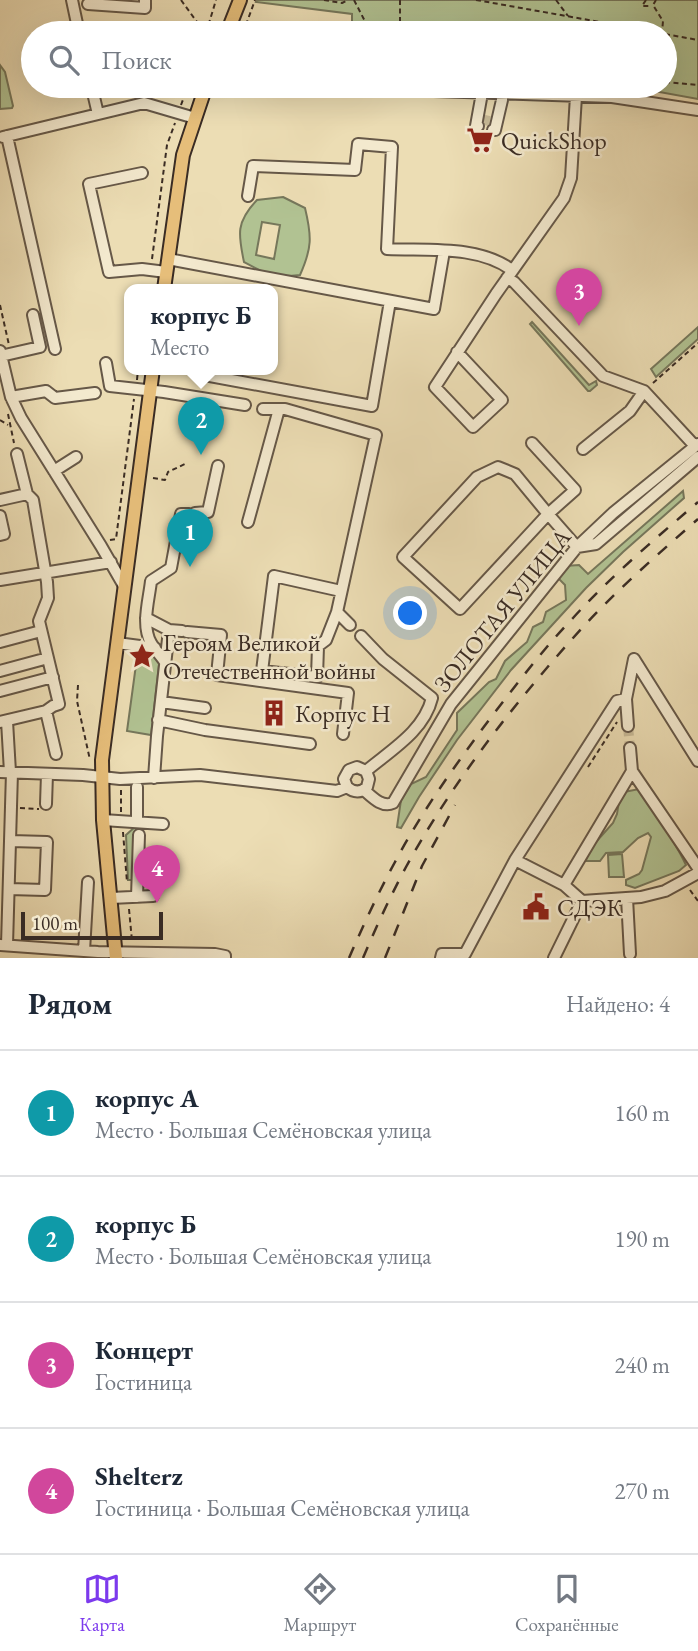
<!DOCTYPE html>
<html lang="ru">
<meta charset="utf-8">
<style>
:root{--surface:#fff;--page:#f6f6f7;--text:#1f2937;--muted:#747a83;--line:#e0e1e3;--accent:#7c3aed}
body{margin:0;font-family:"EB Garamond",serif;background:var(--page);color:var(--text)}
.scale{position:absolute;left:21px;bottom:18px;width:142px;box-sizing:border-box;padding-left:7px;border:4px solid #3a2c24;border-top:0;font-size:19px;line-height:24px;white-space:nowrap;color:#3a2c24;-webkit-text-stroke:5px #f3e9ce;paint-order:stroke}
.you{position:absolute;left:411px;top:614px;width:24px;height:24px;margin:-18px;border:5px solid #fff;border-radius:50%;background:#1a73e8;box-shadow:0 0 0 10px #1a73e833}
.badge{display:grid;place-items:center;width:46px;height:46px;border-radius:50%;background:var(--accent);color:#fff;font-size:23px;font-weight:700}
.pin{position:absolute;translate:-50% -58px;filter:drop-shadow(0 2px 4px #0008)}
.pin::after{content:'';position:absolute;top:37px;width:24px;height:21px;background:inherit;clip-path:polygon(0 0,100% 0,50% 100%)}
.popup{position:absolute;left:124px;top:284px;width:154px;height:91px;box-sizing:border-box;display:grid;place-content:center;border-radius:14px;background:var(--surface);filter:drop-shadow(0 2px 5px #0005);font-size:23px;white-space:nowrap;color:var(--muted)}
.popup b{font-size:26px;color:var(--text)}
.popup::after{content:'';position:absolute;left:50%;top:100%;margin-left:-14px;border:14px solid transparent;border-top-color:var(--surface)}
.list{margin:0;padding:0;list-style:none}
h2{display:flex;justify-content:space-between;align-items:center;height:91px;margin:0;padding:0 28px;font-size:30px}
h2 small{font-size:23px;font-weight:400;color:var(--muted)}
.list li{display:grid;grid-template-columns:46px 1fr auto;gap:21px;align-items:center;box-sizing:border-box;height:126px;padding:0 28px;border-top:2px solid var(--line)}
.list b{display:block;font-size:26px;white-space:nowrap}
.list p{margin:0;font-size:23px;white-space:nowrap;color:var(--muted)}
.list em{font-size:23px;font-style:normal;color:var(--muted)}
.icon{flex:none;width:38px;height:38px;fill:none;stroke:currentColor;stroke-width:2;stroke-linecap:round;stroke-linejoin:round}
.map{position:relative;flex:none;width:698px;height:958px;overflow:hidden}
.search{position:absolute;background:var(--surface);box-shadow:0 7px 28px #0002;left:21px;right:21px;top:21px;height:77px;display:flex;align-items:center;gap:18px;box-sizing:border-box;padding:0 24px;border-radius:38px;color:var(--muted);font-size:26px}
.sheet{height:595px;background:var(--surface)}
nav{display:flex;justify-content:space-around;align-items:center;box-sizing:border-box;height:98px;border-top:2px solid var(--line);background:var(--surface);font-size:19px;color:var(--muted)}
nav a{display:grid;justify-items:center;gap:4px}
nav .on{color:var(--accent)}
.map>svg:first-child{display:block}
.green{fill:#b1c292;stroke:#76775b;stroke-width:2;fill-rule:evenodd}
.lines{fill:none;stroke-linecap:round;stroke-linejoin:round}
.minor-tunnel{stroke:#c8ba97;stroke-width:10;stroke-dasharray:10 5;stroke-linecap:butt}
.minor-casing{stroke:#665848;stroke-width:14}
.major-casing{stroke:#3a2c24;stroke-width:16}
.path{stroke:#3a2c24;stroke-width:2;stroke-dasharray:5 3.5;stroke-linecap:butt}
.minor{stroke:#f3e9ce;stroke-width:10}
.major{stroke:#e6be7a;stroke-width:12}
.rail{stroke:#3a2c24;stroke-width:2.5;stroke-dasharray:12 12;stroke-linecap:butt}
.labels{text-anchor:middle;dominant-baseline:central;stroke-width:5;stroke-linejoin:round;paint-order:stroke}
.poi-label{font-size:24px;fill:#3a2c24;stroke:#f3e9ce;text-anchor:start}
.street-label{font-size:24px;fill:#3a2c24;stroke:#f3e9ce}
</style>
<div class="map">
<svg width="698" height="958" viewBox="0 0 698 958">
<rect width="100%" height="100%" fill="#ecddb4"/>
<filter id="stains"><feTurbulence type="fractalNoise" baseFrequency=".00286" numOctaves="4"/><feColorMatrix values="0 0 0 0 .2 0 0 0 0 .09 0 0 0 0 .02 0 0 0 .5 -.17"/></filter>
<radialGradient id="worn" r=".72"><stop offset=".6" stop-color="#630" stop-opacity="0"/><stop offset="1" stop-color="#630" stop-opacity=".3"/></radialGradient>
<!-- green -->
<path class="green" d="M257 0H698V99L632 87 600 86H665V33H352V14L256 2Z
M0 65 5 72 13 106 12 108 0 109Z
M283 197 305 208C312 237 312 248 300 275 273 278 268 275 244 262 238 234 236 222 257 200ZM262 222 280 225 274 259 256 255Z
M532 322 589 385 596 381 597 385 590 391H588L530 324Z
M698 327V339L656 377 651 369Z
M683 491 684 498 623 552 586 588 511 670 457 740 419 797 401 828 397 827 401 800 411 784 426 777 457 730V713L489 682 496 679 505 661 527 642 533 627 543 622 546 612 566 600 565 585 557 577 565 566 579 565 588 574Z
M138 650 154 653 158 659 159 664 151 735 127 731Z
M639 789C655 813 674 839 686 865L679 871 635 888 626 885V880L639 874 642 870 651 837 648 833 638 838 623 852 606 853 600 861H586L587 852 613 823 617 814 620 795 624 792Z
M136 826 137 834 133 835V880H128L126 835Z
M622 854 624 877H609L608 855Z"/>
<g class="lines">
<!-- minor-tunnel -->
<path class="minor-tunnel" d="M480 119 494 122
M628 726 630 748"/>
<!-- minor casing -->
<g class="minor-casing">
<path id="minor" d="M72 0 79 33
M88 4 145 8V0
M281 86 612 97 698 110
M94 97 98 114
M478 126H476L482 93
M493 130H495L502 100V93
M7 136 55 349
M3 137 144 103 195 118
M142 173 89 184 109 272 142 269 166 272
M248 196 253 166 355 170 358 144 392 147 387 249C428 251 478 245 512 270
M168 259 434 309 444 251
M507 278 514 282 603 376 644 391 695 446
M0 351 11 397 21 418 101 546 124 586
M457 352 502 400 473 427 435 387 496 294 564 198 571 178 576 96
M1 356 40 347 33 315
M106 363 110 386 164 392 245 405
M199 374 372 406 390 301
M11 397 46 391 55 398 95 393
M263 409H285L376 435 337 612 326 640 318 646 317 677 262 671 274 576 341 591
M532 443 575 490 548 514 577 547 596 544 698 457
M583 449 630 411 644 391
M17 454 27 494
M498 467 515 474 548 514 460 609 403 557 477 477Z
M54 471 76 457
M0 500 27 494 33 500 47 582 48 598 39 621 59 704 53 706 46 711 0 722
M195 513 208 512 218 466
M0 516 4 534 0 535
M248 522 279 409
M0 580 111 562
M337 612 350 625
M146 618 169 630 182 631
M187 632 221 635 217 675 348 693 346 710
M361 636 383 659 432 698C424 731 391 750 366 771
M0 642 41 631
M117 643 155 648
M634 659 698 761
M165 662C161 656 155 650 151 643 141 625 149 600 151 581L171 568 181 514H189
M0 671 48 658
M0 691 53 677
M161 702 205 708
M46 711 56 754
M158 720 205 730 310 744
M7 721 10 772
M628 726 626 699 634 659
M343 734 345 716
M630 748 632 771 698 868
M0 772 83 775 120 779 200 775 337 791 347 787C354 793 361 793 367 787L369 779 366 771 357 767 349 770 344 779 347 787
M154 778 157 736 169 630
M364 790C372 797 382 808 393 803L451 704 577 547 613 513 698 444
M46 804 47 774
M103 820 163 824
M137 822V787
M515 860 564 885 582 901 641 897 665 891 698 873
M564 885 632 771
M9 889 45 890 47 842 11 841
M137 897 139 835
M111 898 153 896
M627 898 630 954
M0 945 98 952 215 954 225 956V958
M7 945 12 772
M84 951 88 882
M441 958 442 954H465L515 860 617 701 626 699
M554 958 582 901"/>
</g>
<!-- major casing -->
<g class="major-casing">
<path id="major" d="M227 33 240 0
M164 289 183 155 206 86
M116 958 103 820 102 760 153 369"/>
</g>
<!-- path -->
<path class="path" d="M181 0 205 33
M324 0 342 3 348 0
M354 0 371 33
M400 0V33
M476 0 662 33 663 21 653 5 656 0
M556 0 568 16
M646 0 642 6H651
M206 33 216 0
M243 33 255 0
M665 34 698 40
M665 82 698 85
M233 96 236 86
M181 105 188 86
M152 259 167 145 175 123
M148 289 149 282
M0 305 9 345
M137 380 138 369
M653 383 698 343
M8 414 14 443
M0 420 8 425
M153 478 165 480 168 472 185 464
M110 540 116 539 134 399
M78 685 77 701 90 760
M588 767 617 722
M121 790V812
M20 808 39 809
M123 832 127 882
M690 890 698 901
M129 909 132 941"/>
<!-- minor -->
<use href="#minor" class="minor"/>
<!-- major -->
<use href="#major" class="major"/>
<!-- rail -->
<path class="rail" d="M349 958C363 926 378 893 395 862 423 809 459 760 495 712 520 680 545 647 573 618 611 576 655 539 698 502
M363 958C376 927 390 897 406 867 453 781 516 701 582 628 618 589 658 554 698 519
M385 958 422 866 455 805"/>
</g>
<!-- icons -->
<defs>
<g id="supermarket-bare" transform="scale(2.1)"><path d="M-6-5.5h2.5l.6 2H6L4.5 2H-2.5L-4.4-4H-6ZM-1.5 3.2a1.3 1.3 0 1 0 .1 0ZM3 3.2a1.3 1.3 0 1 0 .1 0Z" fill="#8f2418" stroke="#f3e9ce" stroke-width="2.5" paint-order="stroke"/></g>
<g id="sight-bare" transform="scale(2.1)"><path d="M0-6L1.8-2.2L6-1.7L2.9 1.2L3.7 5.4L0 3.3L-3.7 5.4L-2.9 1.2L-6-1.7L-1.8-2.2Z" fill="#8f2418" stroke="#f3e9ce" stroke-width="2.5" paint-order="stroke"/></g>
<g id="building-bare" transform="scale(2.1)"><path d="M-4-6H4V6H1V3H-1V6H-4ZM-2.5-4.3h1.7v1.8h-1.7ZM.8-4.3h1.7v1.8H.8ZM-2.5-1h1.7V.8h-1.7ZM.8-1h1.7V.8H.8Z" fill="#8f2418" stroke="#f3e9ce" stroke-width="2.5" paint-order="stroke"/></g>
<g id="civic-bare" transform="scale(2.1)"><path d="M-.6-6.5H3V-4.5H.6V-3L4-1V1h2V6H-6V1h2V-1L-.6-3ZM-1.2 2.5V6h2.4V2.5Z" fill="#8f2418" stroke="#f3e9ce" stroke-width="2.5" paint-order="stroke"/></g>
</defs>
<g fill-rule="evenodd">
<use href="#supermarket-bare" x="480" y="140"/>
<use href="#sight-bare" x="142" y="656"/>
<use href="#building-bare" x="274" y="713"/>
<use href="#civic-bare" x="536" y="907"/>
</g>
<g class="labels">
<!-- poi labels -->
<g class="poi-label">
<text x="501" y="140">QuickShop</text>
<text x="163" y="642">Героям Великой<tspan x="163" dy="28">Отечественной войны</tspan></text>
<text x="295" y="713">Корпус Н</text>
<text x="557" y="907">СДЭК</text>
</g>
<!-- street labels -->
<g class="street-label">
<text transform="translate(502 610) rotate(-51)">ЗОЛОТАЯ УЛИЦА</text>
</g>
</g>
<rect width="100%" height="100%" filter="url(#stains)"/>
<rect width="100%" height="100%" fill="url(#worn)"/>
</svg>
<div class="scale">100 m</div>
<div class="you"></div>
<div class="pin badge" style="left:190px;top:567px;background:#0f9aa8">1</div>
<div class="pin badge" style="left:201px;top:455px;background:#0f9aa8">2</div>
<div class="popup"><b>корпус Б</b>Место</div>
<div class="pin badge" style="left:579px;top:326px;background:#d1479c">3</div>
<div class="pin badge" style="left:157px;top:903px;background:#d1479c">4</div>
<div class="search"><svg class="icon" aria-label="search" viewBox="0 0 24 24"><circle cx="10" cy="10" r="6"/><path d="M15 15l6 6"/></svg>Поиск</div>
</div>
<section class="sheet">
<h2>Рядом<small>Найдено: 4</small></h2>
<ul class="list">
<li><span class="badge" style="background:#0f9aa8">1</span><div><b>корпус А</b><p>Место · Большая Семёновская улица</p></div><em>160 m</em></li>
<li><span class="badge" style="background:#0f9aa8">2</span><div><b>корпус Б</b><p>Место · Большая Семёновская улица</p></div><em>190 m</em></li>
<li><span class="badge" style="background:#d1479c">3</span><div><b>Концерт</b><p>Гостиница</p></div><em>240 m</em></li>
<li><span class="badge" style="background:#d1479c">4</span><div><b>Shelterz</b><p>Гостиница · Большая Семёновская улица</p></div><em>270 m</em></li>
</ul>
</section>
<nav>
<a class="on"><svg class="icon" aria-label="map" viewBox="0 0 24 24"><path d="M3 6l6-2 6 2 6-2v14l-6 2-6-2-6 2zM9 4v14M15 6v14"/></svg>Карта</a>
<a><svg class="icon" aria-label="directions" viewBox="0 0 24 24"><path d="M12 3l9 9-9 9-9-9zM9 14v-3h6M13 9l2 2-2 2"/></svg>Маршрут</a>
<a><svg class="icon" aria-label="saved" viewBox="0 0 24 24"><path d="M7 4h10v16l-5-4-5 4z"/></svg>Сохранённые</a>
</nav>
